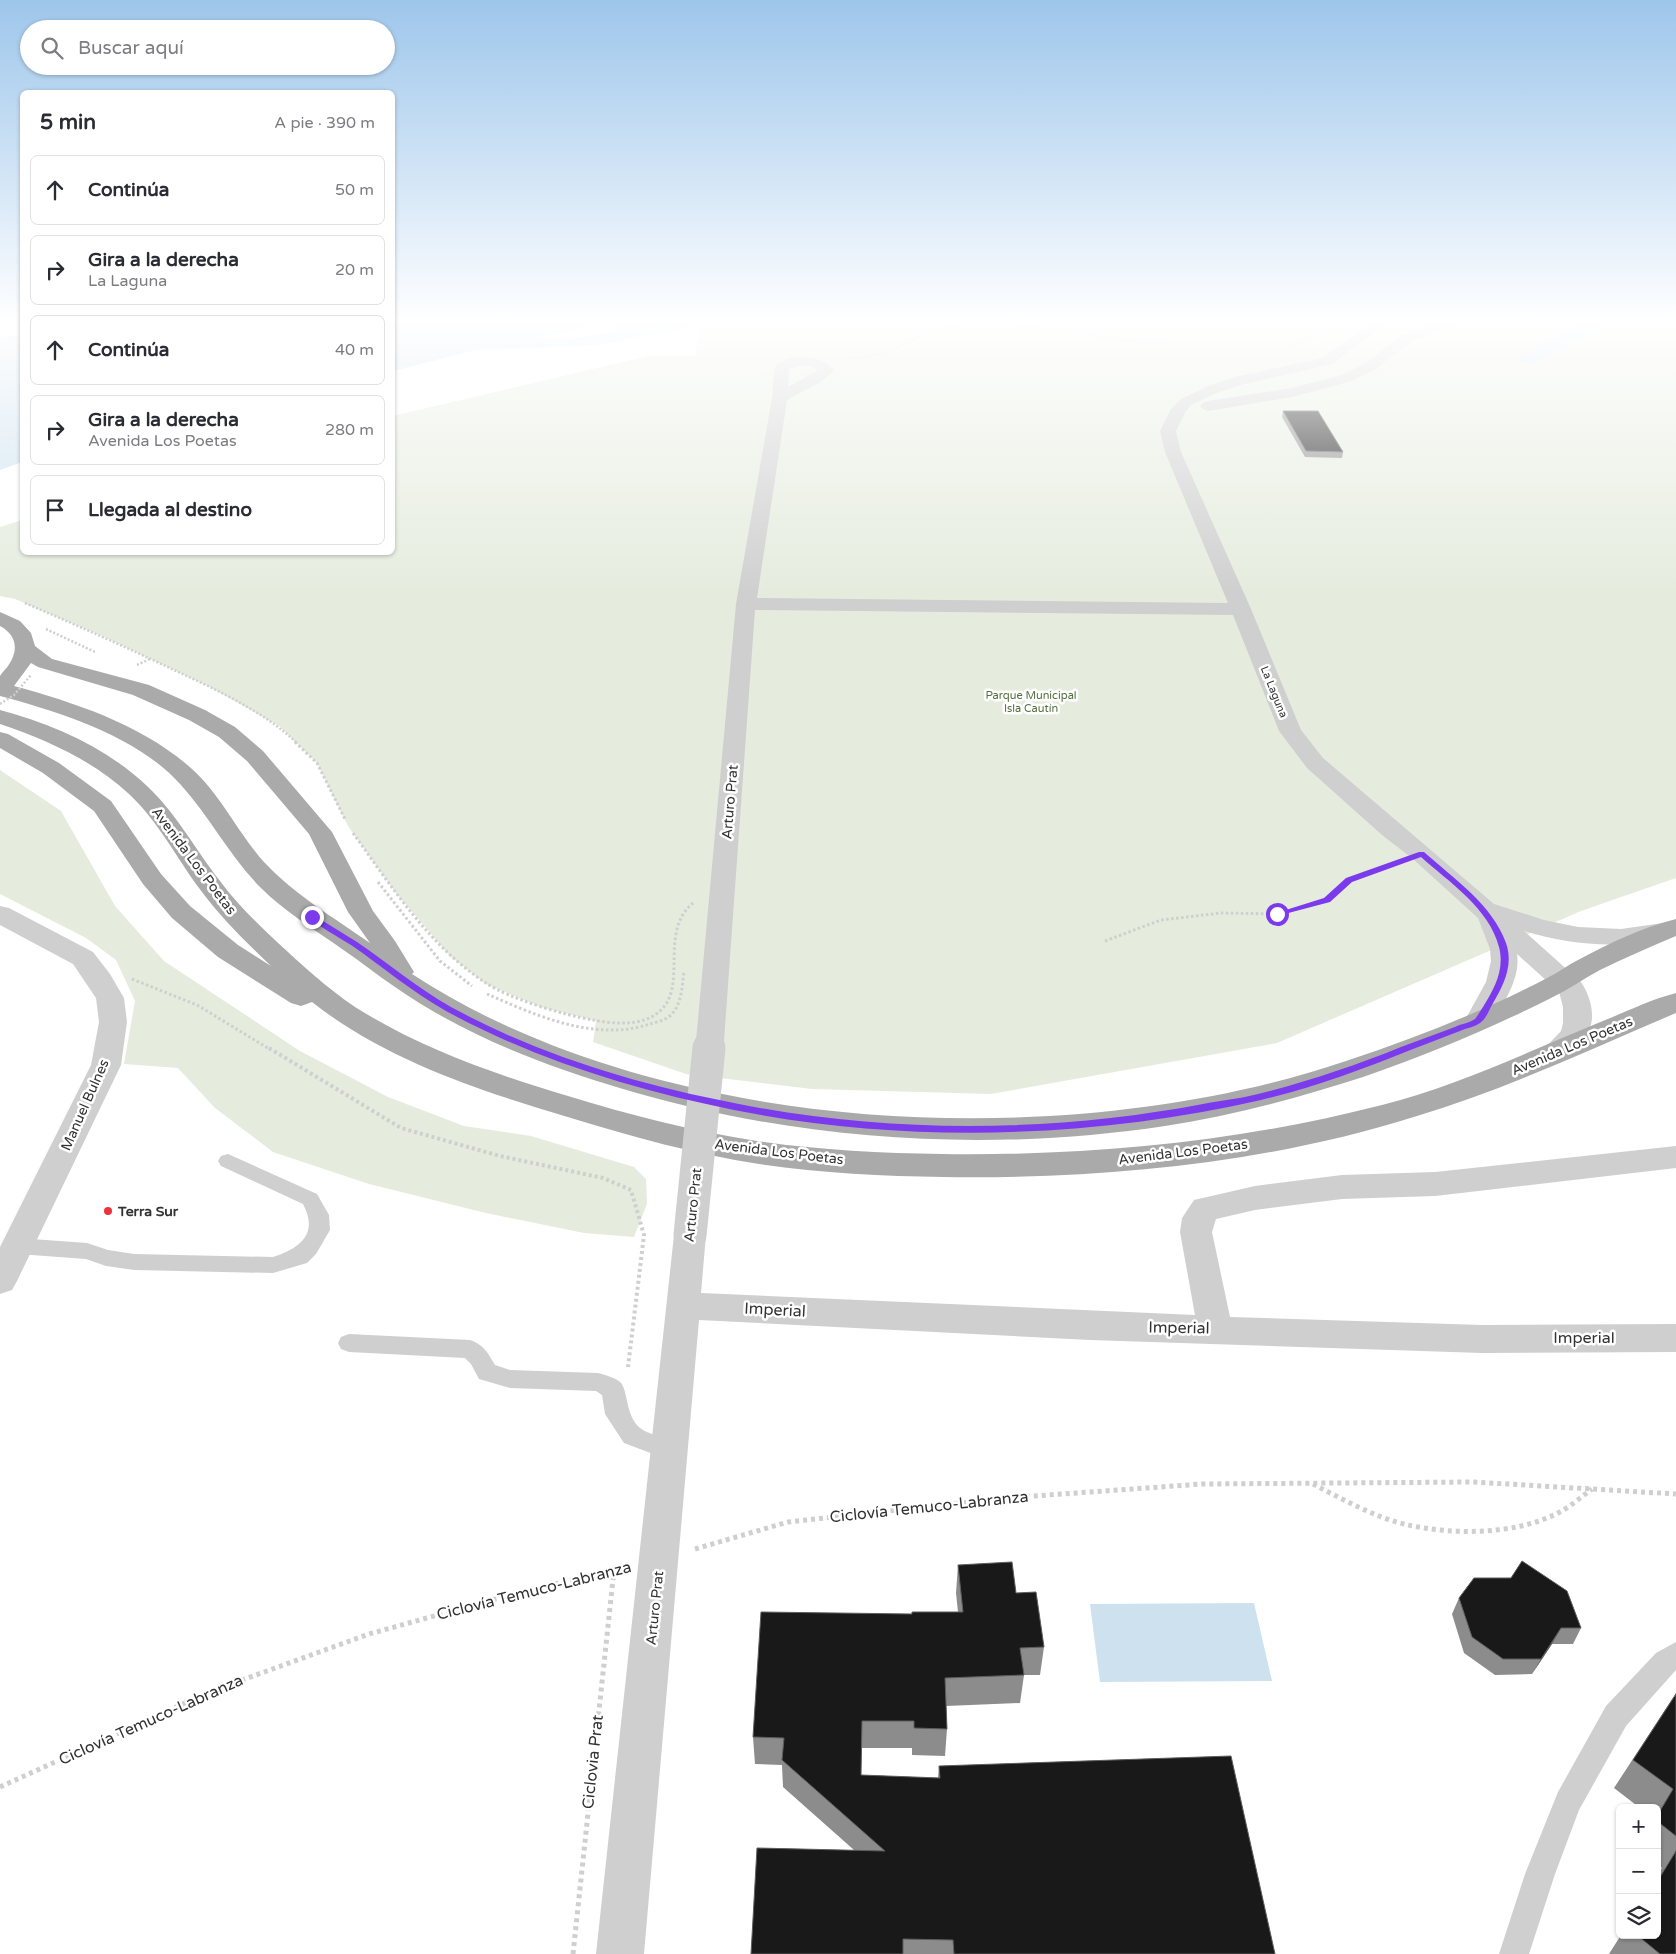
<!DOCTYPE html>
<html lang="es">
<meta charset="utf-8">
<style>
:root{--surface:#fff;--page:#f7f7f7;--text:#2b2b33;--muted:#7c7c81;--line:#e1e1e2}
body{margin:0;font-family:"Varela Round",sans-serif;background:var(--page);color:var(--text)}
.controls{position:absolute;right:15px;bottom:15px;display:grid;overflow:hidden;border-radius:8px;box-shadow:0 1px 4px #0004}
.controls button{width:45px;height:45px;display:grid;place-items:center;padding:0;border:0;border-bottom:1px solid var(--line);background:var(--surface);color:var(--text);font:25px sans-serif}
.stop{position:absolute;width:15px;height:15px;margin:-11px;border:4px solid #7c3aed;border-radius:50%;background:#fff}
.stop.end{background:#7c3aed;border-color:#fff;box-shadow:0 1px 5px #0008}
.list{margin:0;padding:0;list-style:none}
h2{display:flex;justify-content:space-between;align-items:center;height:65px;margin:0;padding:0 20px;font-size:21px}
h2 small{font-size:16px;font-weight:400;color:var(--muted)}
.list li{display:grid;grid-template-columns:32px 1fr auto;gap:15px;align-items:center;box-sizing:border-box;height:70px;margin:0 10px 10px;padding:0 10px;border:1px solid var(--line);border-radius:8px}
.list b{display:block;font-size:19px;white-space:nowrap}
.list p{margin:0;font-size:16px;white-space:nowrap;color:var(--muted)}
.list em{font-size:16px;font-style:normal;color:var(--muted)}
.icon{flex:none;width:28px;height:28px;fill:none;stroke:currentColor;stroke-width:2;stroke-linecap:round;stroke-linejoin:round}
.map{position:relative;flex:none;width:1676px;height:1954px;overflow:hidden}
.search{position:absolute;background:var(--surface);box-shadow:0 1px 4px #0004;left:20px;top:20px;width:375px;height:55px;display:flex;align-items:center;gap:12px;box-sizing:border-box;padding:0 18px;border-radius:28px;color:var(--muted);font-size:19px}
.panel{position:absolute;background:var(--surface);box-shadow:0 1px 4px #0004;left:20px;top:90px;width:375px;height:465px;border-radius:8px}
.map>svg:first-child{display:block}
.green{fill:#e5ecde}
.water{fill:#cde1ef;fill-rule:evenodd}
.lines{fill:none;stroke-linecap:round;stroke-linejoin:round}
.path-far4{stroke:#cfcfcf;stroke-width:2;stroke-dasharray:1 1;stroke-linecap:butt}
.path-far3{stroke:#cfcfcf;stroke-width:2.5;stroke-dasharray:2 2;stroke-linecap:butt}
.path-far2{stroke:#cfcfcf;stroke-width:3;stroke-dasharray:2.5 2.5;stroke-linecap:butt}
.path-far1{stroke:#cfcfcf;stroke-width:4;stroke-dasharray:3 3;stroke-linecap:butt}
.path{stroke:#cfcfcf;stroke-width:5;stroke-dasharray:4 4;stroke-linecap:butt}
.lane{fill:#cfcfcf;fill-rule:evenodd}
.street{fill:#cfcfcf;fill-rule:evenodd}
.primary{fill:#aaa;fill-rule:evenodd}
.path-bridge{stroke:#cfcfcf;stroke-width:2.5;stroke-dasharray:2 2;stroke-linecap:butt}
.street-bridge-far1{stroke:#cfcfcf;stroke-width:26}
.street-bridge{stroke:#cfcfcf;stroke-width:33}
.wall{fill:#8c8c8c}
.shaded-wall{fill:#5e5e5e}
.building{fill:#191919;stroke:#5e5e5e}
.route{fill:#7c3aed}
.poi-dot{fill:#ec323c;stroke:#fff;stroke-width:2}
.labels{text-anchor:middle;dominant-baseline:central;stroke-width:5;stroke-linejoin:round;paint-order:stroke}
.far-street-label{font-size:11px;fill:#323232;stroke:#fff}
.far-park-label{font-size:11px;fill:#54713d;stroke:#fff}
.street-label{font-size:14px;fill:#323232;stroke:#fff}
.poi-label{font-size:14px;font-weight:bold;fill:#323232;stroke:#fff;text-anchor:start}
.near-street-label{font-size:16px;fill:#323232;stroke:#fff}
</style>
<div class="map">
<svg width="1676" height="1954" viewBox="0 0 1676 1954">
<rect width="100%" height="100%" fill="#fff"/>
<!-- green -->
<path class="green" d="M701 320H1676V878L1581 911 1277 1043 991 1094 812 1089 686 1074 593 1042 596 1021 541 1007 486 984 450 956 396 893 348 826 317 763 279 726 208 686 102 636 15 599 0 596V527L22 520V552H392L393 416 648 356H695Z
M0 770 61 811 115 906 164 961 300 1051 388 1097 464 1126 531 1136 634 1167 646 1179 647 1204 634 1237 584 1233 486 1213 369 1184 273 1152 215 1108 178 1068 124 1064 135 1001 116 960 86 938 0 894Z"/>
<!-- water -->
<path class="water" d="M393 320H725L598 345 476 350 393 371ZM608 324 616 325V330C595 336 561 342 539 337L588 326Z
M1588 320H1612L1533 364 1515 359Z
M22 335V462L0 470V337Z
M1254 1603 1272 1681 1100 1682 1090 1604Z"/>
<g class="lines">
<!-- path-far4 -->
<path class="path-far4" d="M1291 347 1333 328
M845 359 888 353 931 331 963 325H1014L1143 342 1166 341 1178 325 1196 320"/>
<!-- path-far3 -->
<path class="path-far3" d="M25 603C76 625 126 647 176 671 217 690 263 711 297 743
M46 629 95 652
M137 665 150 659"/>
<!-- path-far2 -->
<path class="path-far2" d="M295 742 317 763 345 819
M353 833C392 887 429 946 486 983 510 999 564 1015 593 1020 615 1024 645 1027 662 1009 687 983 659 931 693 903
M378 882 440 961 472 986
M1105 941 1161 920 1221 913 1277 914 1327 900 1349 880 1392 864
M132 979 197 1005 271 1050
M487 994C537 1016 595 1042 650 1024 657 1022 666 1020 671 1015 682 1004 682 986 684 971"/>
<!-- path-far1 -->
<path class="path-far1" d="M269 1048 401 1128 500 1156 603 1178 631 1190 644 1235 628 1367"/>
<!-- path -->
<path class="path" d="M1313 1484C1342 1499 1376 1518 1408 1525 1454 1535 1515 1535 1558 1513 1570 1507 1581 1497 1592 1489
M695 1549 788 1522 1006 1498 1202 1484 1474 1482 1676 1494
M0 1787 209 1692 369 1634 521 1592 621 1568
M573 1954 614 1570"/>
<!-- lane -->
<path class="lane" d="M228 1154 317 1194 329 1215 330 1230 316 1254 307 1263 273 1273 134 1270 106 1266 86 1259 18 1254 11 1252 7 1246 11 1240 18 1238 87 1243 108 1250 134 1254 273 1257C300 1248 319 1234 303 1204L221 1166 218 1161 221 1156Z
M349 1334 470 1340C483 1344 488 1353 495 1365L510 1370 598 1373C605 1375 614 1377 620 1382 628 1388 625 1416 640 1428 647 1434 668 1439 677 1443L681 1450 677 1457 669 1460 624 1443 605 1414 602 1395 596 1391 510 1388 479 1379 471 1364 465 1358 349 1352 341 1349 338 1343 341 1337Z
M1676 1642V1670L1626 1726 1579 1810 1555 1874 1529 1954H1499L1525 1874 1558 1792 1606 1706 1656 1653Z"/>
<!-- street -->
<path class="street" d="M1376 320H1392L1332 364 1244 384 1216 393 1191 405 1186 411 1176 431 1181 452 1251 609 1301 730 1323 758 1494 904 1544 920 1578 927 1621 929 1663 923 1672 925 1676 931 1672 937C1622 949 1573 946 1524 931L1581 982C1587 991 1592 1003 1592 1015 1593 1032 1576 1060 1557 1061 1554 1062 1549 1060 1546 1059L1541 1052 1561 1031 1563 1023V1007L1559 992 1517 954C1521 979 1502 1006 1489 1027L1479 1029 1469 1027 1465 1020 1486 982 1491 961 1490 949 1478 918 1413 859 1382 835 1307 768 1279 731 1233 615 755 610 724 1041 720 1048 710 1051 700 1048 696 1041 736 604 772 398 775 367C787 351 823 355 834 370L824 380 787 400 757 598 1228 603 1165 452 1160 431 1171 409 1181 399 1206 387 1235 377 1322 358ZM799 366H810L818 370 788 387 789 369Z
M1443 320H1463L1462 323 1412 341 1377 368 1352 381 1292 397 1208 411 1203 409 1200 406 1203 403 1208 401 1292 388 1342 375 1367 362 1402 335Z
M0 906 9 908 93 952 110 974 124 998 127 1022 121 1065 17 1281 12 1290 0 1294V1247L91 1065 99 1022 96 998 73 964 0 925Z
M1676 1146V1168L1435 1196 1342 1199 1255 1210 1216 1219 1212 1232 1230 1317 1482 1325 1676 1324V1352L1482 1353 1090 1340 699 1320 644 1954H596L674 1235 678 1226 690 1223 702 1226 706 1235 701 1293 1195 1315 1180 1232 1182 1218 1194 1200 1255 1186 1342 1175 1435 1172Z"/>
<!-- primary -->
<path class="primary" d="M0 612 20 621 31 633 35 646 52 659 149 685 205 710 235 727 263 751 332 832 373 911 395 941 414 972 412 974C662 1138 1069 1155 1346 1061 1415 1038 1485 1011 1549 977 1559 972 1568 965 1578 960 1608 944 1643 927 1676 919V936C1650 947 1624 958 1600 970 1583 979 1568 990 1551 998 1491 1028 1427 1055 1363 1077 1298 1098 1232 1116 1165 1126 985 1153 797 1141 623 1089 542 1065 464 1035 395 987 377 975 360 961 342 949 314 929 285 912 261 888 230 857 210 817 181 785 139 737 60 712 0 696 0 690 0 680 0 676 2 672 6 669 8 666 19 651 17 635 0 626ZM31 663 38 667 133 695 189 720 219 737 247 761 309 834 348 912 370 943C333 917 295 895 264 862 238 833 221 795 192 769 143 725 76 703 14 686Z
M0 710C53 724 107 748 147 786 176 813 195 849 220 881 237 904 257 923 277 942 302 965 327 988 355 1007 420 1048 494 1074 568 1096 630 1115 693 1131 757 1141 818 1150 880 1153 942 1154 1090 1156 1238 1142 1382 1105 1457 1086 1527 1052 1598 1023 1624 1013 1649 1000 1676 993V1013C1591 1049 1506 1089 1417 1116 1265 1164 1103 1179 944 1177 882 1176 820 1173 759 1164 695 1154 633 1137 571 1118 481 1091 387 1061 312 1002L301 1006 291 1003 218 957 172 918 143 884 94 811 43 773 0 748V732L8 734 59 763 111 801 161 874 190 906 238 945 271 966C245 941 220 917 199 888 176 857 158 821 129 794 92 760 47 740 0 724Z"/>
<!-- path-bridge -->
<path class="path-bridge" d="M0 704 14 695 31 675"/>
<!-- street-bridge-far1 -->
<path class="street-bridge-far1" d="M709 1050 710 1041"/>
<!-- street-bridge -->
<path class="street-bridge" d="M690 1235 709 1048"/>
</g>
<!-- wall -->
<path class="wall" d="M1283 411 1343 452 1342 458 1305 457 1282 417Z
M958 1565 1016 1593 1044 1647 1040 1675H1024L1020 1703 946 1706 947 1729 945 1756 912 1755V1748H861V1775L938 1778 939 1766 1275 1954H751L854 1850 783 1787 782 1765 755 1764 753 1737 912 1614 958 1612 956 1593Z
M1459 1598 1581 1628 1573 1644H1552L1532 1674 1495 1675 1464 1653 1452 1614Z
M1676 1693V1954H1609L1621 1935H1657V1875L1662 1868 1657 1864V1808H1640L1614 1788Z"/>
<!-- shaded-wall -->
<path class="shaded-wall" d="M1561 1628 1552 1644 1532 1674 1541 1659Z"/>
<!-- building -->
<path class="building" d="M1283 411H1318L1343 452 1306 451Z
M1522 1561 1567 1591 1581 1628H1561L1541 1659H1503L1472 1637 1459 1598 1474 1578H1511Z
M1012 1562 1016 1593 1036 1592 1044 1647 1020 1648 1024 1675 945 1678 947 1729 914 1728V1721H862L861 1775 940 1778 939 1766 1231 1756 1275 1954H954L953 1940 903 1939V1954H751L757 1848 885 1851 782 1760 784 1738 753 1737 761 1612 912 1614V1612H963L958 1565Z
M1676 1694V1836L1657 1821V1816L1673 1789 1633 1760Z
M1676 1851V1954H1660L1637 1935H1657V1882Z"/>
<!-- sky -->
<linearGradient id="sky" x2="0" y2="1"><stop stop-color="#9dc6eb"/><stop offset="0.54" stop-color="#fff"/><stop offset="1" stop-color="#fff" stop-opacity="0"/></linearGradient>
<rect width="1676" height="594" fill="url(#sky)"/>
<!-- route -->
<path class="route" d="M1419 852H1424C1454 879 1492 904 1506 943 1514 966 1503 986 1492 1005 1489 1010 1486 1019 1480 1023 1475 1027 1466 1028 1460 1031 1444 1037 1429 1043 1413 1049 1363 1069 1313 1088 1261 1100 1090 1139 906 1144 734 1110 635 1090 536 1060 446 1011 412 992 383 967 351 945 337 936 321 928 308 917L315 916C329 925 343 933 357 942 389 964 418 988 451 1007 539 1055 636 1084 734 1103 887 1134 1050 1133 1203 1104 1224 1100 1245 1098 1266 1092 1312 1080 1357 1065 1401 1047 1419 1040 1437 1034 1455 1027 1460 1024 1470 1023 1475 1019 1477 1017 1481 1010 1483 1007 1494 989 1505 970 1499 947 1489 908 1449 882 1421 857L1352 882 1330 902 1277 916 1273 914 1324 898 1346 878Z"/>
<!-- markers -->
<circle class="poi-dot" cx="108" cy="1211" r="5"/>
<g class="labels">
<!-- far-street labels -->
<g class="far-street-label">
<text transform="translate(1274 692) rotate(68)">La Laguna</text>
</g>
<!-- far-park labels -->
<g class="far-park-label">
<text x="1031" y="695">Parque Municipal<tspan x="1031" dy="13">Isla Cautín</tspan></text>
</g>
<!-- street labels -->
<g class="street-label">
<text transform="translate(730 802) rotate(-85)">Arturo Prat</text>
<text transform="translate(194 861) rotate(53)">Avenida Los Poetas</text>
<text transform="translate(1572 1046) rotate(-23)">Avenida Los Poetas</text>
<text transform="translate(85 1105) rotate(-66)">Manuel Bulnes</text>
<text transform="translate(779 1152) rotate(7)">Avenida Los Poetas</text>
<text transform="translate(1183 1152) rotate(-7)">Avenida Los Poetas</text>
<text transform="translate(693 1205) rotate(-84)">Arturo Prat</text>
<text transform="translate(655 1608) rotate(-84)">Arturo Prat</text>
</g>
<!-- poi labels -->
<g class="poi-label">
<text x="118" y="1211">Terra Sur</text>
</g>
<!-- near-street labels -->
<g class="near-street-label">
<text transform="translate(775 1310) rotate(3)">Imperial</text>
<text transform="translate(1179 1328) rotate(1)">Imperial</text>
<text x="1584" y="1338">Imperial</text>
<text transform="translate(929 1507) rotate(-6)">Ciclovía Temuco-Labranza</text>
<text transform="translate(534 1591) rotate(-14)">Ciclovía Temuco-Labranza</text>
<text transform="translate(151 1720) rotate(-24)">Ciclovía Temuco-Labranza</text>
<text transform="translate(593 1762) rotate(-84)">Ciclovia Prat</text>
</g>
</g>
</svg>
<div class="controls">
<button>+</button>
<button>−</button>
<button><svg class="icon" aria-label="layers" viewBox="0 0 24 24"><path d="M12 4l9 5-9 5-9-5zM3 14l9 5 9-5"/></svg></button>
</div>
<div class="stop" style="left:1277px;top:914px"></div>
<div class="stop end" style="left:312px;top:917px"></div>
<div class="search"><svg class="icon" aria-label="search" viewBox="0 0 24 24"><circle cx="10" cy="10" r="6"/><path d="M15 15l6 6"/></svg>Buscar aquí</div>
<section class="panel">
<h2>5 min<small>A pie · 390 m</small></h2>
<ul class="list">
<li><svg class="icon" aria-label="ahead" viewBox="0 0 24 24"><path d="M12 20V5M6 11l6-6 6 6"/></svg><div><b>Continúa</b></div><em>50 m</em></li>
<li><svg class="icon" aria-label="right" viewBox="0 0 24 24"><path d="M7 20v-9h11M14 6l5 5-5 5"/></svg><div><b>Gira a la derecha</b><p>La Laguna</p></div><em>20 m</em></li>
<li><svg class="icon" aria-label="ahead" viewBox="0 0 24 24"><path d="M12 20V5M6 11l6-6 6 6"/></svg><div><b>Continúa</b></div><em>40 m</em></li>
<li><svg class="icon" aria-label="right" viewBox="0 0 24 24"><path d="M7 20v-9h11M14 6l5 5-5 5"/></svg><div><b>Gira a la derecha</b><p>Avenida Los Poetas</p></div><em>280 m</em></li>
<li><svg class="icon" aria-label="arrive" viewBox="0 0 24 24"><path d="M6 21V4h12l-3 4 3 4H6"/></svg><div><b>Llegada al destino</b></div></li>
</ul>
</section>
</div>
